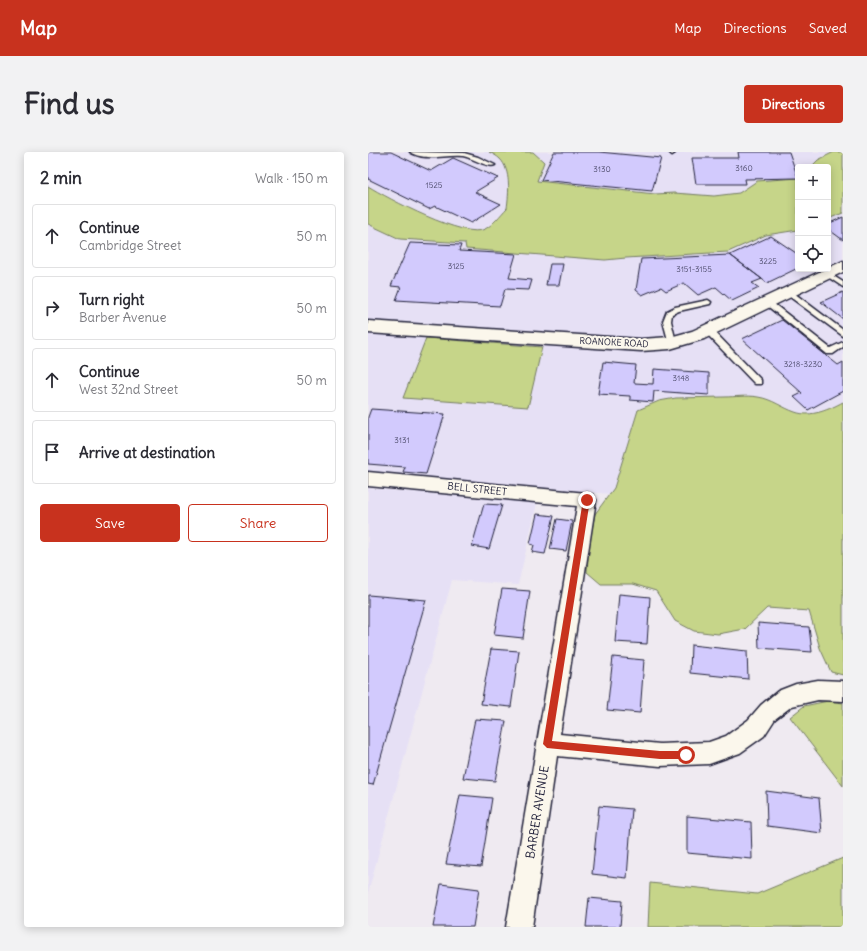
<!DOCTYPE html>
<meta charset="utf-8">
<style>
:root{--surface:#fff;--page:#f2f2f3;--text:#2b2b33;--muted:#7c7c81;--line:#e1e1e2;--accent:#c8321e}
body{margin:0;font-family:Delius,sans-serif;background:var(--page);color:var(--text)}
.controls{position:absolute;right:12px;top:12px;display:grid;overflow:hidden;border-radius:4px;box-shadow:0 2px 10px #0003}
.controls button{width:36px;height:36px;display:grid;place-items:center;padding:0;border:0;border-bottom:1px solid var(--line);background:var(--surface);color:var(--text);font:20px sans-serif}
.stop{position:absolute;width:12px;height:12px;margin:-9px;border:3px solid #c8321e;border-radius:50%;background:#fff}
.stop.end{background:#c8321e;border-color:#fff;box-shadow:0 1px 4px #0008}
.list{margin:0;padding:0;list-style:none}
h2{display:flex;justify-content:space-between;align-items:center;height:52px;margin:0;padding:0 16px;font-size:17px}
h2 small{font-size:13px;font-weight:400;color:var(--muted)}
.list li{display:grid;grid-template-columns:26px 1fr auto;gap:12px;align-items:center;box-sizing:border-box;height:64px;margin:0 8px 8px;padding:0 8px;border:1px solid var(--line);border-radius:4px}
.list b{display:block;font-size:15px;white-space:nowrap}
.list p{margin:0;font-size:13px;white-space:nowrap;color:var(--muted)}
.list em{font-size:13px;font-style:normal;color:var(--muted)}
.actions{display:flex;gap:8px;padding:12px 16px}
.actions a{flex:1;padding:9px 0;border:1px solid var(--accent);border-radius:4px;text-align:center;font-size:14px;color:var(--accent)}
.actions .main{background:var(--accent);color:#fff}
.icon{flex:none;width:22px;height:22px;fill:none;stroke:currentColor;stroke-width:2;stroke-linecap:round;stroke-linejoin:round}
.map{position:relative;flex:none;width:475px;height:775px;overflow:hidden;border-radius:4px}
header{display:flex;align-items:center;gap:24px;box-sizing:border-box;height:56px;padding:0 20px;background:var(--accent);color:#fff}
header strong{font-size:19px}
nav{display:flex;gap:22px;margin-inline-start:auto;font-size:14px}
.intro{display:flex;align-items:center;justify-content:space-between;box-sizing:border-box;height:96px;padding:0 24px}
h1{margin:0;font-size:28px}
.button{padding:10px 18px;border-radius:4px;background:var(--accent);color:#fff;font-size:14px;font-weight:700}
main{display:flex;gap:24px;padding:0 24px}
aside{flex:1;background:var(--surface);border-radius:4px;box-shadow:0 2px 10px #0003}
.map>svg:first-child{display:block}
.built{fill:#e6e0f5}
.green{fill:#c6d589;stroke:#747c62}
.building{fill:#d2cafd;stroke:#22223b}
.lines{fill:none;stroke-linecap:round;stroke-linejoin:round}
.lane-casing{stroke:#22223b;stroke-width:3}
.street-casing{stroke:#22223b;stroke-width:3}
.secondary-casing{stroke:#22223b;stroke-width:3}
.lane{fill:#fbf7ec;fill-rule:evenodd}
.street{fill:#fbf7ec;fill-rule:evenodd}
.secondary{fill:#fbf7ec;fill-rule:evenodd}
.route{fill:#c8321e}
.labels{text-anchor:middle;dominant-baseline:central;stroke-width:4;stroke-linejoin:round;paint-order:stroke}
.number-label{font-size:8px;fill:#4e4c6c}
.far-street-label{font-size:9px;fill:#22223b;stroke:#fbf7ec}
.street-label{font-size:10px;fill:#22223b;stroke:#fbf7ec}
.near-street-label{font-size:12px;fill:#22223b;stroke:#fbf7ec}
</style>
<header>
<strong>Map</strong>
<nav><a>Map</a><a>Directions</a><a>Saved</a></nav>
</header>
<div class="intro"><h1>Find us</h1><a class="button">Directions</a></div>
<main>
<aside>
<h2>2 min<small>Walk · 150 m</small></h2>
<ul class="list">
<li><svg class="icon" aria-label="ahead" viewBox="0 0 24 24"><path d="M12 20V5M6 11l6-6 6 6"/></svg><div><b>Continue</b><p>Cambridge Street</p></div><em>50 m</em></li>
<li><svg class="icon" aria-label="right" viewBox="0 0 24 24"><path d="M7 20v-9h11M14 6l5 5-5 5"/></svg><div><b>Turn right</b><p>Barber Avenue</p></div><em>50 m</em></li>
<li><svg class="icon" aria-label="ahead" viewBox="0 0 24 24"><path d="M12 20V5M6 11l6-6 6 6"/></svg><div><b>Continue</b><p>West 32nd Street</p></div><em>50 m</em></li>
<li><svg class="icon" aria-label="arrive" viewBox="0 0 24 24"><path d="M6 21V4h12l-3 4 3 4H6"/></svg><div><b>Arrive at destination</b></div></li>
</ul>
<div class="actions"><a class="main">Save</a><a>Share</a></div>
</aside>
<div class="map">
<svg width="475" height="775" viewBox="0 0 475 775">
<rect width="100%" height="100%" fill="#efeaf1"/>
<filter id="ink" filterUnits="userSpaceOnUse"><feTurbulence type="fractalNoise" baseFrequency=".025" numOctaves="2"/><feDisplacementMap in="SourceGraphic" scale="8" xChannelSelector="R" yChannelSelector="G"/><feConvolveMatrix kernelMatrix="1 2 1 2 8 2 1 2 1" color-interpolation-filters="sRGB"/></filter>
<g filter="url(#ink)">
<!-- built -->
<path class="built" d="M0 0H121L132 7 139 18 141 41 139 56 117 77 109 80 85 75 40 56 0 34Z
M165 0H466L450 8 443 15H430V26L389 29 371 41 346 44 306 41 287 42 168 29 176 10Z
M475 61V250L464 256 442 262 428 261 407 250 390 245 308 246 291 249 270 258 246 336 242 342 0 320V72L32 87 97 91 99 97 237 108 258 106 360 100 398 83 430 78V117H460V67Z
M0 336 169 351 150 433 84 428 0 741Z"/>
<!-- green -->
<path class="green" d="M121 0H165L176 10 169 29 287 42 306 41 346 44 371 41 389 29 430 26V78L398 83 360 100 258 106 237 108 98 97 97 91 32 87 0 72V34C19 46 98 88 117 77 125 73 133 62 139 56 141 41 143 18 132 7 129 4 125 2 121 0Z
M466 0H475V61L460 67V15H443L450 8Z
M58 186 174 195 160 255 35 246Z
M356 245C367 245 379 243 390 245 404 247 415 256 427 260 443 266 462 257 475 250V523L463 520 452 496 441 459 399 456 377 477 350 482 326 479 307 469 288 439 265 432H233L219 420 221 392 227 362 246 336 270 258 291 249 308 246Z
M460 549 475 551V634L422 565 436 554Z
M475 706V775H280L282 731 389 742Z"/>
<!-- building -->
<path class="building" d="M0 0H23L63 19 85 6 130 26 107 40 133 52 103 71 67 54 61 57 0 27Z
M186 0H231L293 6 284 39 173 28Z
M370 0H421L430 26 377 27 378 32H328L324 6H371Z
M475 65V88L460 77V72Z
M403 84 428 101 430 100V116L399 131 362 103Z
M42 91 93 93 91 99 148 102 141 126 164 128 161 138 137 137 132 154 28 148 33 135 23 134Z
M362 103 394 127 384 131 391 136 364 149 348 135 330 143 316 131 298 139 293 135 274 143 268 138 273 107Z
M182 112H195L191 133H178Z
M475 140V167L453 150Z
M414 168 470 213 475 210V239L440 258 426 245 434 241 374 187Z
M235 210 268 213 266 231 285 232 286 217 341 221V243L286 239 285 250 262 248V244L230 242Z
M3 257 77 262 58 322 35 320 37 315 0 312V265Z
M116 352 134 353 121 397 104 394Z
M169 362 186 364 177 402 164 400 166 393 162 392Z
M189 367 204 369 198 399 182 397Z
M134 437 162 439 155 486 126 483Z
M251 442 282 445 279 492 247 490Z
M0 443 58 448 5 633 0 632Z
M390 471 441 475 444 500 391 496Z
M323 493 379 499 380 527 322 521Z
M123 497 151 499 143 555 113 552Z
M245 505 276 508 272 561 239 558Z
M107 567 138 569 127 629 95 626Z
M398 639 451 646 454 681 399 674Z
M92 643 124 646 113 715 78 712Z
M231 654 264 657 259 726 224 722Z
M319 664 383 670 384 707 319 701Z
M73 732 111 737 105 775H65Z
M221 746 254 749 252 775H218Z"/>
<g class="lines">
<!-- lane casing -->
<g class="lane-casing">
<path id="lane" d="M42 0 96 1 110 5 127 13C121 17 103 5 95 4 78 2 57 10 42 0Z
M301 0H307V1L304 3Z
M459 120 475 130V135L457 123V121Z
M418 138H422L475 178V184L418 142Z
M340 148 343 150 342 152 311 159 304 162 303 169 308 190 307 192H301L295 169 299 159 307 155Z
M397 148H401L462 196 475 190V195L465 202H459L397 152Z
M337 176H343L393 228V232H387L337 180Z"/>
</g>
<!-- street casing -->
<g class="street-casing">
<path id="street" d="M0 320 219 341 225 343 228 348 192 582 292 592 341 590 358 584 380 568 393 553 410 539 428 532 450 528 475 529V549L450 548 424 554 407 567 396 584 372 601 341 612 292 614 189 604 164 775H138L209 354 0 334Z"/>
</g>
<!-- secondary casing -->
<g class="secondary-casing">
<path id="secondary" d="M475 109V120L336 187 302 197 273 199 0 181V169L273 187 302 185 324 179Z"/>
</g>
<!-- lane -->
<use href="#lane" class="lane"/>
<!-- street -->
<use href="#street" class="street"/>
<!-- secondary -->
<use href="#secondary" class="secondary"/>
</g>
</g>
<!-- route -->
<path class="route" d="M219 345 222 348 184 589 292 599H318L322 603 318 607H292L179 596 175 592 215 348Z"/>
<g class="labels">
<!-- number labels -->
<g class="number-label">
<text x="376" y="16">3160</text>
<text x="234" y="17">3130</text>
<text x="66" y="33">1525</text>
<text x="400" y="109">3225</text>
<text x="88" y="114">3125</text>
<text x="326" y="117">3151-3155</text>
<text x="435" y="212">3218-3230</text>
<text x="313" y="226">3148</text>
<text x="34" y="288">3131</text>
</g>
<!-- far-street labels -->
<g class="far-street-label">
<text transform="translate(246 190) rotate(3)">ROANOKE ROAD</text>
</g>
<!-- street labels -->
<g class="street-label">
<text transform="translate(109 337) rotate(6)">BELL STREET</text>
</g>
<!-- near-street labels -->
<g class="near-street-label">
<text transform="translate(169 660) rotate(-81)">BARBER AVENUE</text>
</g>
</g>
</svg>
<div class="controls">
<button>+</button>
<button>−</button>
<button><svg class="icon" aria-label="locate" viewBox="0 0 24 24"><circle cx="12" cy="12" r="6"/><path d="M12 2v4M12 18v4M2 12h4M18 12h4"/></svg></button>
</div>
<div class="stop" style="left:318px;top:603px"></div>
<div class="stop end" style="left:219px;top:348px"></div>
</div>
</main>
